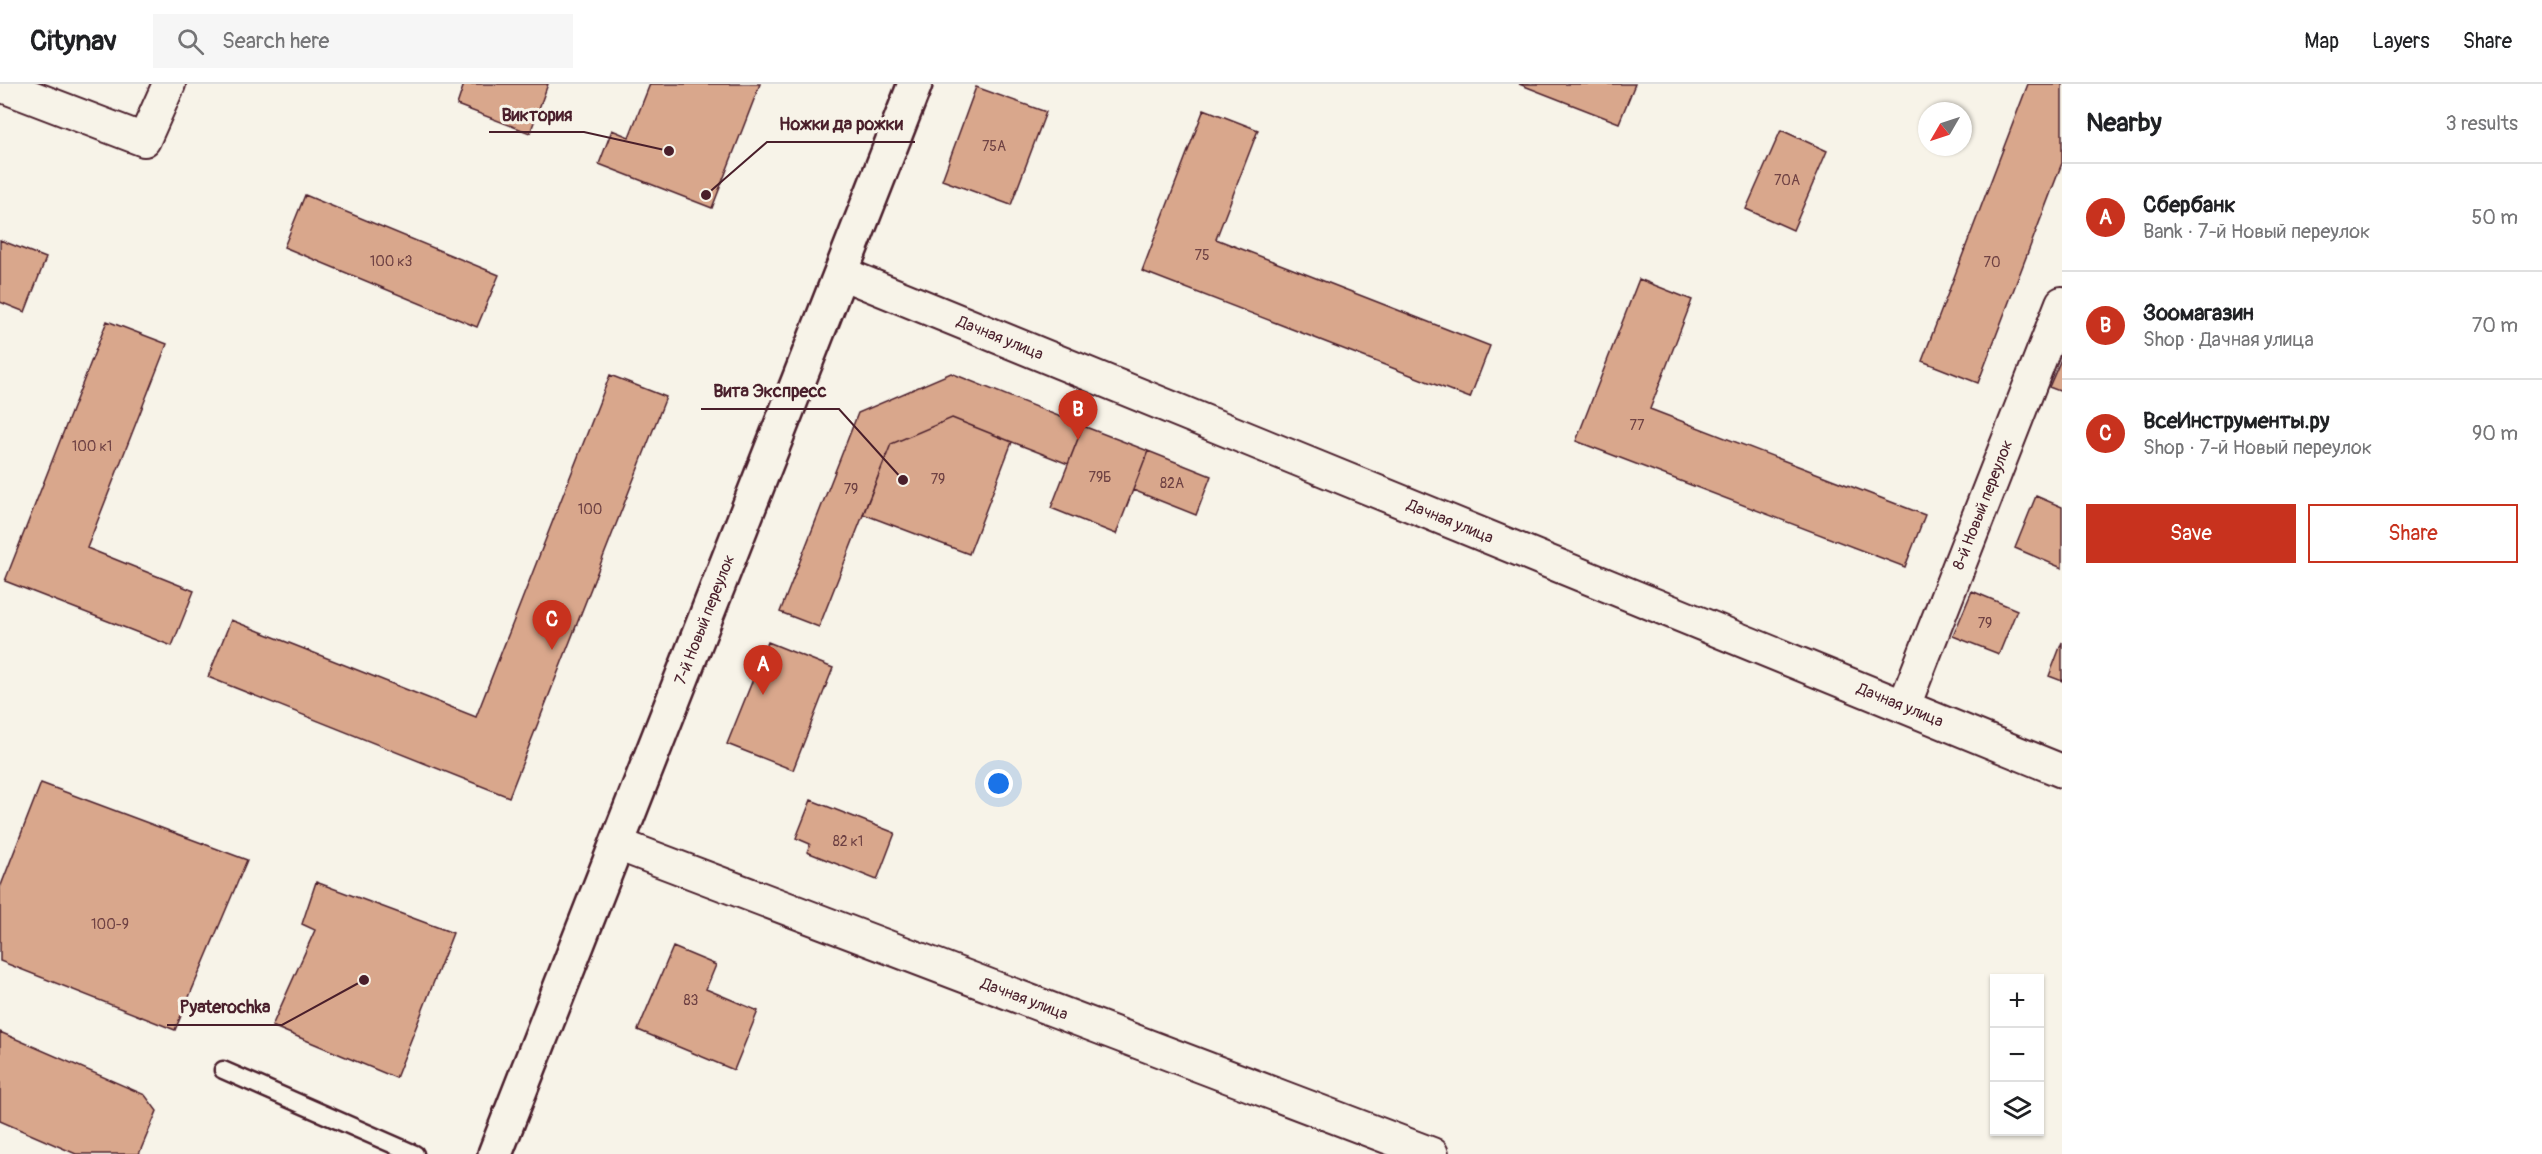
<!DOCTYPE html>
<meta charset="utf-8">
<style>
:root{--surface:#fff;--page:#f6f6f6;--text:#202124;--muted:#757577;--line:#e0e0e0;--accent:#c8321e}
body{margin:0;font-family:Pangolin,sans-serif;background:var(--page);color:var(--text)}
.controls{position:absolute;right:18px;bottom:18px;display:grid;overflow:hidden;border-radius:0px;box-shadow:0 2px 4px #0004}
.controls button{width:54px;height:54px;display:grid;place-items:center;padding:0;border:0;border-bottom:2px solid var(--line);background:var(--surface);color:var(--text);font:30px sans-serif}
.compass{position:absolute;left:1918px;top:18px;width:54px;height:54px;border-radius:50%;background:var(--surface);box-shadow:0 2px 4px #0004;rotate:231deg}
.you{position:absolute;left:999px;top:700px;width:21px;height:21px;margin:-15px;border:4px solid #fff;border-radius:50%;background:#1a73e8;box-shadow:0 0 0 9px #1a73e833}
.badge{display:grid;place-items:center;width:39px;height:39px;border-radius:50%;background:var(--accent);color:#fff;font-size:20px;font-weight:700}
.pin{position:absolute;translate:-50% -50px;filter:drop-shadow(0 2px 3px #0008)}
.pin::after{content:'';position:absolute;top:32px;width:21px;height:18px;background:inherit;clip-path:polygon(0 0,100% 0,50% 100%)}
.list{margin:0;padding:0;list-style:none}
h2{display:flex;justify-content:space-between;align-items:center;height:78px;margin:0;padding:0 24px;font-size:26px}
h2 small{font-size:20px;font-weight:400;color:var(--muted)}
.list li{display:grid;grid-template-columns:39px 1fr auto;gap:18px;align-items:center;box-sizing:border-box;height:108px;padding:0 24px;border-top:2px solid var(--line)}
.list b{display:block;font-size:22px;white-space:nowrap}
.list p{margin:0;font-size:20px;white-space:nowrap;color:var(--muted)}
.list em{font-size:20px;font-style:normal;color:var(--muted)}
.actions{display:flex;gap:12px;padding:18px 24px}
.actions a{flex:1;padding:14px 0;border:2px solid var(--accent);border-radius:0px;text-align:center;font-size:21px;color:var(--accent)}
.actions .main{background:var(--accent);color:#fff}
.icon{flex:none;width:33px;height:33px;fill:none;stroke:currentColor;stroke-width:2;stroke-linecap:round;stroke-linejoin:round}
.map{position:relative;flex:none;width:2062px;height:1070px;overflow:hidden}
header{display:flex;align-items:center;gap:36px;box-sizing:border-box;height:84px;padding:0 30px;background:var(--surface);border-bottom:2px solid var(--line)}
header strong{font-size:28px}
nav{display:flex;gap:33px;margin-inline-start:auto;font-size:21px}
.search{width:420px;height:54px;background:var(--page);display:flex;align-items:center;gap:15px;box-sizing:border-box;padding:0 21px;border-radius:0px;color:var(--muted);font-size:22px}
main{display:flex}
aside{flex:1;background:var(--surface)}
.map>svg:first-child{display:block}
.building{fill:#d9a78c;stroke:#4a1f2b;stroke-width:1.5}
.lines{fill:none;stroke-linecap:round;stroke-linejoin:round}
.service-casing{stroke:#4a1f2b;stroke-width:21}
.minor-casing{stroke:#4a1f2b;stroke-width:36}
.tertiary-casing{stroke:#4a1f2b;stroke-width:38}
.service{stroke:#f7f3e8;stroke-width:16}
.minor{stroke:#f7f3e8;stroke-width:32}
.tertiary{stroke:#f7f3e8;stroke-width:33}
.labels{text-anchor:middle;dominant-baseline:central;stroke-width:6;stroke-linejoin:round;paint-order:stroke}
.number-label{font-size:14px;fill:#6e4143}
.street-label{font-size:16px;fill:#4a1f2b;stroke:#f7f3e8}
.leader{fill:none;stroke:#4a1f2b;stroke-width:2}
.callout-dot{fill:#4a1f2b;stroke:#f7f3e8;stroke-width:2}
.callout-label{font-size:18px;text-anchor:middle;font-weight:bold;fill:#4a1f2b;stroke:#f7f3e8;stroke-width:6;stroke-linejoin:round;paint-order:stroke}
</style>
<header>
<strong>Citynav</strong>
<div class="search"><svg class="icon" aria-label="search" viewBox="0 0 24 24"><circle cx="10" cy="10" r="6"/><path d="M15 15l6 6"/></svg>Search here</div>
<nav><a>Map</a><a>Layers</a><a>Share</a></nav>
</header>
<main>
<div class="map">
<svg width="2062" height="1070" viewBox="0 0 2062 1070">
<rect width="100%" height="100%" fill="#f7f3e8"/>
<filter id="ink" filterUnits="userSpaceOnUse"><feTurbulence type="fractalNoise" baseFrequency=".0167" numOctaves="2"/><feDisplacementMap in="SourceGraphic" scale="12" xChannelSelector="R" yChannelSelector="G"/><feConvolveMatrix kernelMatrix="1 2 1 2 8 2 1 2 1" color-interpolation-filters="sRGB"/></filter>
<g filter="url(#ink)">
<!-- building -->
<path class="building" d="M464 0H548L530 49 457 21Z
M650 0H760L712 124 599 80 612 46 629 53Z
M1519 0H1635L1619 39Z
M2028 0H2062V79L1978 299 1922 277Z
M976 3 1046 28 1011 121 942 96Z
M1204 25 1258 46 1216 155 1490 262 1470 314 1142 187Z
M1781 46 1827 67 1793 146 1746 125Z
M305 111 499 191 477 243 284 163Z
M0 156 46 174 25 228 0 218Z
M1639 195 1692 216 1650 325 1925 431 1905 483 1576 357Z
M107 237 167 260 87 464 194 507 172 562 5 497Z
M2062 273V308L2049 303Z
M951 289 1083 342 1068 380 952 334 891 360 819 543 780 528 858 329Z
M610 291 666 313 509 713 208 593 231 536 476 633Z
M952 334 1012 358 969 470 863 430 891 360Z
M1083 342 1148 367 1116 450 1051 424Z
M1148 367 1211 392 1196 431 1133 406Z
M2036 412 2062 423V484L2015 464Z
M1972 507 2017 526 1999 570 1953 552Z
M768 558 833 584 793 686 727 660Z
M2062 558V597L2049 592Z
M41 699 247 776 175 946 0 877V804Z
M811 716 895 749 877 796 807 768 810 760 796 754Z
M316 798 453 849 396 994 272 942 315 846 302 840Z
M673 863 716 881 706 905 758 927 734 986 638 946Z
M0 948 145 1011 157 1027 139 1070H76L0 1037Z"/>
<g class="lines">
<!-- service casing -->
<g class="service-casing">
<path id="service" d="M223 986 415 1070"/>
</g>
<!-- minor casing -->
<g class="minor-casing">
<g id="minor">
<path d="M0 1 144 56 169 0"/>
<path id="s1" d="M841 189 2062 687"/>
<path id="s2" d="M1904 622 2062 219"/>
<path id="s3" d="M617 760 1432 1070"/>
</g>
</g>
<!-- tertiary casing -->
<g class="tertiary-casing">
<g id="tertiary">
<path id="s4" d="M495 1070 915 0"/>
</g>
</g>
<!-- service -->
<use href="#service" class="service"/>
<!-- minor -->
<use href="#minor" class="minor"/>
<!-- tertiary -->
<use href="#tertiary" class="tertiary"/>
</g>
</g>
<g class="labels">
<!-- number labels -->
<g class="number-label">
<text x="994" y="62">75А</text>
<text x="1787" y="96">70А</text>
<text x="1202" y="171">75</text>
<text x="391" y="177">100 к3</text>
<text x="1992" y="178">70</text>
<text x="1637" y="341">77</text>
<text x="92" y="362">100 к1</text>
<text x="1100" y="393">79Б</text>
<text x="938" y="395">79</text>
<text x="1172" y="399">82А</text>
<text x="851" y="405">79</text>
<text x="590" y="425">100</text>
<text x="1985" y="539">79</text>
<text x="848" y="757">82 к1</text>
<text x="110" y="840">100-9</text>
<text x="691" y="916">83</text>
</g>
<!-- street labels -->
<g class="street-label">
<text stroke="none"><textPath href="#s1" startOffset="172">Дачная улица</textPath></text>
<text stroke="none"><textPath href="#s2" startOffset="216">8-й Новый переулок</textPath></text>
<text stroke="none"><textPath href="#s1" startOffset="658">Дачная улица</textPath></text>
<text stroke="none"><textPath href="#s4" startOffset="574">7-й Новый переулок</textPath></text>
<text stroke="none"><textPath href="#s1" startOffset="1144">Дачная улица</textPath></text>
<text stroke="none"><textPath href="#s3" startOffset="436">Дачная улица</textPath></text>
</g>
</g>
<!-- callouts -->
<path class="leader" d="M669 67L584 48H489M706 111L767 58H915M903 396L839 325H701M364 896L282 941H167"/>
<g class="callout-dot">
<circle cx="669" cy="67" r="6"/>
<circle cx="706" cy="111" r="6"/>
<circle cx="903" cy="396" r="6"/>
<circle cx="364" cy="896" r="6"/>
</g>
<g class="callout-label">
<text x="537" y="37">Виктория</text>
<text x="841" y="46">Ножки да рожки</text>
<text x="770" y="313">Вита Экспресс</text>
<text x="225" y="929">Pyaterochka</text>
</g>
</svg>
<div class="controls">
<button>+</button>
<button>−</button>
<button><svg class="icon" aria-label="layers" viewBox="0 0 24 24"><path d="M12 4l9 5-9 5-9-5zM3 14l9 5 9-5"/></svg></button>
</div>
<svg class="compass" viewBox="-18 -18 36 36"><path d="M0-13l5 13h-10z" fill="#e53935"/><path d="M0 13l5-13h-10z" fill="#757577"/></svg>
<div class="you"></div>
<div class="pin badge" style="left:763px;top:611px">A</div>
<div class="pin badge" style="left:1078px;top:356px">B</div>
<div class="pin badge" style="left:552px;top:566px">C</div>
</div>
<aside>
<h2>Nearby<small>3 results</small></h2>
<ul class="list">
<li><span class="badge">A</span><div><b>Сбербанк</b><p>Bank · 7-й Новый переулок</p></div><em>50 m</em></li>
<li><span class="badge">B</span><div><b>Зоомагазин</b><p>Shop · Дачная улица</p></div><em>70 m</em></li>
<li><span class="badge">C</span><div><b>ВсеИнструменты.ру</b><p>Shop · 7-й Новый переулок</p></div><em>90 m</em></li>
</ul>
<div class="actions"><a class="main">Save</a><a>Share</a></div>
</aside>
</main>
